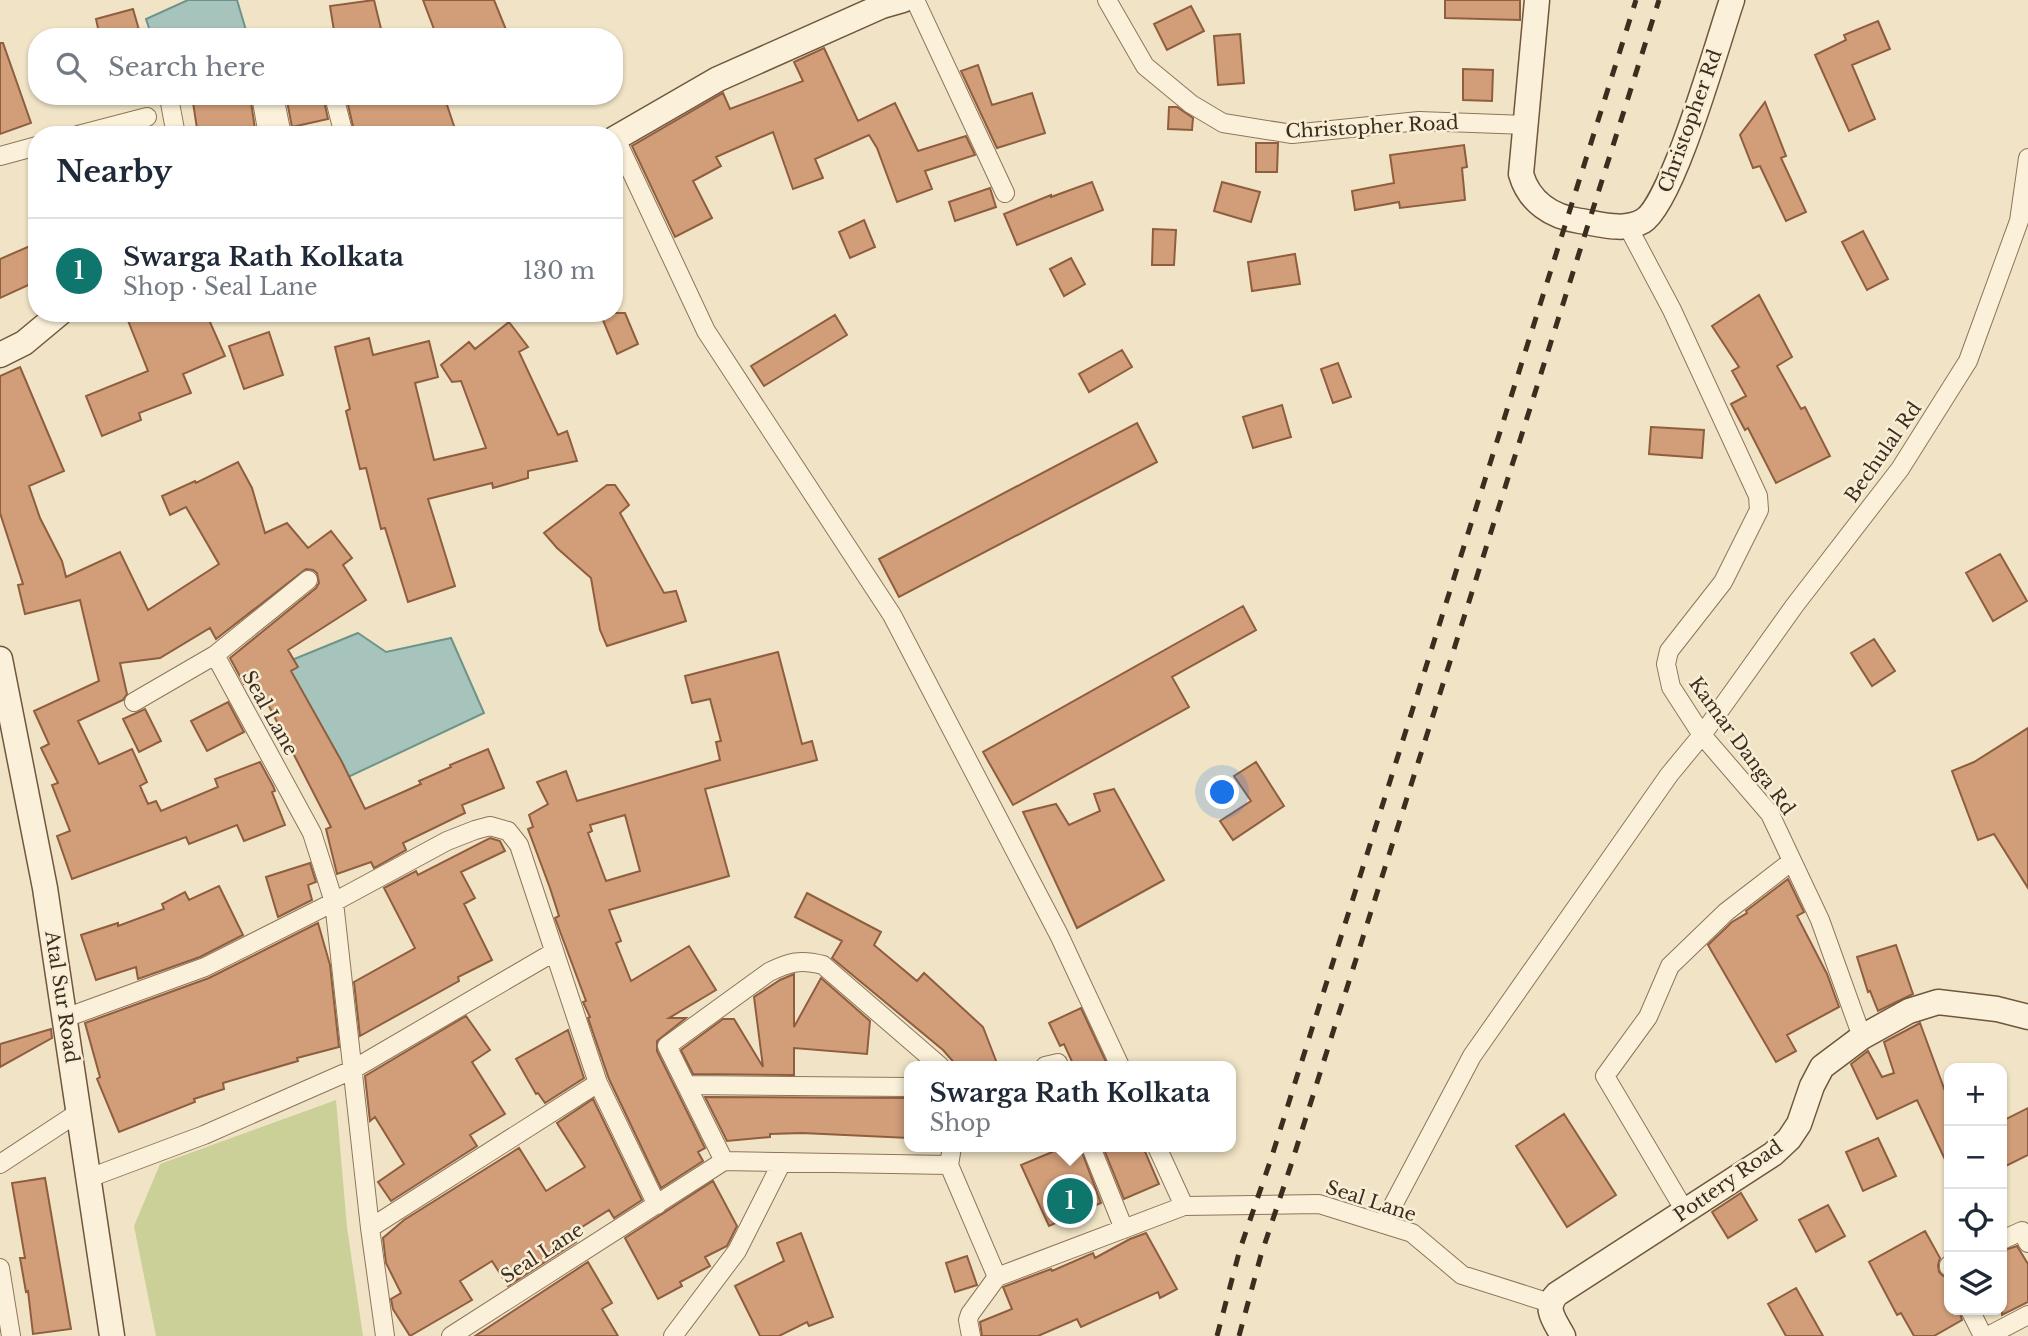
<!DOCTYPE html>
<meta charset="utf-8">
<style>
:root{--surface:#fff;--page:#f6f6f7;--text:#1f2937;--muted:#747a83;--line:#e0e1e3;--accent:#0f766e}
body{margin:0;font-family:"Libre Baskerville",serif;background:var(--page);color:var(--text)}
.controls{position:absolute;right:21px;bottom:21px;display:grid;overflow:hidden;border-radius:14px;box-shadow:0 2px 5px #0004}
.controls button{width:63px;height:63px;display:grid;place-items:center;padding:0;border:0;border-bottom:2px solid var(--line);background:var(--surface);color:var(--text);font:35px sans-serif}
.you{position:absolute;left:1223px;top:793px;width:24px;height:24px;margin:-18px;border:5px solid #fff;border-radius:50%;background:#1a73e8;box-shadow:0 0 0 10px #1a73e833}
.badge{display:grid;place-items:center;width:46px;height:46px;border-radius:50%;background:var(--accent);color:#fff;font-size:23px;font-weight:700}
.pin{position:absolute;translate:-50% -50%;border:4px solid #fff;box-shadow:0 2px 7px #0006}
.popup{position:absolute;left:904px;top:1061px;width:332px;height:91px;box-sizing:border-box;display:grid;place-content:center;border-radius:14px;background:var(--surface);filter:drop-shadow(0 2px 5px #0005);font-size:23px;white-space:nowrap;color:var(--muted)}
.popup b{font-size:26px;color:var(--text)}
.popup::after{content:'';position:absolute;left:50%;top:100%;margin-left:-14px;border:14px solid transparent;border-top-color:var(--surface)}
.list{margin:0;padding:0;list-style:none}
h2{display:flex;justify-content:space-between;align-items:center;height:91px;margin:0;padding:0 28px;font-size:30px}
h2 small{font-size:23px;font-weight:400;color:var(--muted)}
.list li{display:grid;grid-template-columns:46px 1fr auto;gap:21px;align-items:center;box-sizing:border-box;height:105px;padding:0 28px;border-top:2px solid var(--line)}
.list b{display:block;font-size:26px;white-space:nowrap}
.list p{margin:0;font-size:23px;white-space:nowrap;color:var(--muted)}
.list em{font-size:23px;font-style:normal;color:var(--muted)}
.icon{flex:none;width:38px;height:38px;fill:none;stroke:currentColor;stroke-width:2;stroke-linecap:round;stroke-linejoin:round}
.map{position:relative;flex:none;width:2028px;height:1336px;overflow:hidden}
.search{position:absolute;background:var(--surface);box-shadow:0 2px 5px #0004;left:28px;top:28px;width:595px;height:77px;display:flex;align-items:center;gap:18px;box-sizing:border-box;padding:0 24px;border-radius:28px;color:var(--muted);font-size:26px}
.panel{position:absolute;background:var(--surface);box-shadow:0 2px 5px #0004;left:28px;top:126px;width:595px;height:196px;border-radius:28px}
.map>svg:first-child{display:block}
.green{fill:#cad098}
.water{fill:#a7c4bc;stroke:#6d948a;stroke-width:2}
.building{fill:#d29e79;stroke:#8f5e3e;stroke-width:2;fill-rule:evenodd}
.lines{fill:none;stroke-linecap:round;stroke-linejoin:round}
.street-casing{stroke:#8e755a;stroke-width:20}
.secondary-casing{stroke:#70563d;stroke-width:27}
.street{stroke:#fbf1da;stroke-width:18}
.secondary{stroke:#fbf1da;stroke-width:24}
.rail{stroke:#3d2d1f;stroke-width:5;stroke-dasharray:12 12;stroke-linecap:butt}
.labels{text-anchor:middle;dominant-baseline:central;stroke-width:5;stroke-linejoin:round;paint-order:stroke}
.street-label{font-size:19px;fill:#3d2d1f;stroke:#f8eed6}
</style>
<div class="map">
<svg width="2028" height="1336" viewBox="0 0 2028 1336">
<rect width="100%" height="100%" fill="#f1e4c6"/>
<!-- green -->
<path class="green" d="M336 1100 347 1227 363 1336H156L134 1226 160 1164Z"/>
<!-- water -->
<path class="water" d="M188 0H237L248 37H152L146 19Z
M358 633 386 652 451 638 484 713 346 778 282 664Z"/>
<!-- building -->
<path class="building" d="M374 0 383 37H335L330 6Z
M423 0H494L509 37H437Z
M1445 0H1520V20L1445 18Z
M1191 6 1204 31 1167 50 1154 24Z
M133 9 141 37H100L96 19Z
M1878 21 1890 49 1852 65 1875 119 1849 131 1815 55 1846 40 1844 35Z
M1240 34 1244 83 1218 85 1214 36Z
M0 43H3L31 123 0 134Z
M824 48 858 121 895 103 918 151 966 136 975 155 925 171 932 189 897 202 877 148 869 135 815 159 823 178 793 189 773 132 716 157 721 166 693 181 712 218 675 237 632 146 723 93 730 109 803 81 794 62Z
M978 65 992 105 1032 93 1045 133 997 148 961 71Z
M1463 69 1493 70 1492 101 1463 100Z
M192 96H250L256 135H198Z
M286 96H323L328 119 292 127Z
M346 96H444L457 135H355Z
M1765 102 1786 156 1781 158 1806 212 1786 221 1760 166 1753 168 1740 135Z
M1169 107H1177L1193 118 1192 130 1168 129Z
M1256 143H1278L1277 172H1256Z
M1464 145 1467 167 1462 168 1465 200 1400 208 1399 202 1355 210 1352 191 1394 183 1390 155Z
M1092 182 1103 210 1017 245 1004 214 1051 195V197Z
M1222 182 1260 192 1251 222 1214 211Z
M990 188 996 207 955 221 949 202Z
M864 220 875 247 850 258 839 232Z
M1153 229 1176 230 1174 265H1152Z
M1863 231 1888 279 1867 290 1842 242Z
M37 243V281L0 298V259Z
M1295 254 1300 284 1252 291 1248 262Z
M1071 258 1085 284 1064 296 1050 269Z
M1759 295 1792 357 1777 366 1801 409 1805 407 1830 456 1776 483 1748 428 1745 430 1731 404 1746 396 1732 371 1739 367 1712 326Z
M125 313H206L225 356 183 374 191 393 139 413 141 420 102 436 86 396 148 371Z
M600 313H625L638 344 617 354Z
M835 315 847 335 764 386 751 366Z
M509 322 528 347 519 352 558 435 567 431 577 461 528 471V478L493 488 492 483 428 499 455 586 408 602 385 528 381 529 366 468 360 469 346 411 350 409 335 347 369 338 373 355 429 341 438 377 415 383 434 460 486 448 461 381 452 382 441 365 469 342 475 349Z
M269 332 283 375 244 389 229 346Z
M1122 350 1132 367 1089 392 1079 374Z
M1338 363 1351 397 1333 403 1321 369Z
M20 367 64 471 29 486 40 518 62 561 66 577 120 552 148 610 219 564 186 507 170 515 162 496 195 481 196 483 238 462 252 488 265 533 287 523 308 548 331 531 352 558 343 565 366 600 288 650 298 667 291 671 342 762 365 809 421 784 419 781 451 767 450 765 488 749 504 788 462 805 465 813 403 843 406 850 374 868 371 862 337 874 326 829 331 827 255 679 244 684 230 658 316 588 319 583 317 573 313 570 306 569 216 639 210 628 160 658 120 663 127 694 123 700 78 721 99 764 132 749 147 782 140 786 148 804 156 801 161 811 218 787 215 779 260 762 273 786 275 791 272 792 285 825 244 841 237 825 189 844 186 837 72 879 57 836 70 831 52 785 58 783 41 748 49 744 34 711 99 681 80 600 25 614 18 585 23 584 0 513V376Z
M1282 405 1291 437 1253 448 1243 417Z
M1137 423 1157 462 899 597 879 559Z
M1651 427 1704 430 1702 458 1649 454Z
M607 485H615L629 505 620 513 664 593 676 591 686 621 607 646 600 630 591 578 557 548 544 533Z
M2000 554 2027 601 1993 621 1966 573Z
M1243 606 1256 630 1172 677 1189 707 1013 805 983 752Z
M1874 639 1895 671 1872 686 1851 653Z
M778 652 802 744 812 741 817 760 705 789 729 876 609 910 621 941 616 943 631 981 689 946 716 990 669 1018H686L657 1041V1051L705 1148 698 1152 703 1161 661 1188 609 1079 588 1018 590 1017 583 1002 586 1001 555 918 559 916 550 888 528 829 533 827 529 815 548 804 537 782 566 771 577 801 720 760 716 742 721 741 710 699 692 703 685 676ZM625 815 640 871 606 881 588 833 592 831 590 825Z
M228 702 244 732 207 751 191 721Z
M145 709 161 741 139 752 123 719Z
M2028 728V888L1994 834 1978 840 1952 771 1974 762Z
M1256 762 1284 806 1233 840 1220 821 1251 801 1234 776Z
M1114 789 1164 880 1077 928 1023 812 1056 804 1069 825 1100 811 1094 794Z
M490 838 500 841 505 851 461 872 475 898 464 904 492 960 458 977 459 981 360 1036 354 982 415 948 384 888 416 871 418 875Z
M310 863 316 882 308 885 312 900 278 917 266 877Z
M1788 879 1804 912 1797 916 1827 974 1839 1007 1787 1035 1796 1051 1776 1062 1708 945 1732 922 1747 913 1746 911Z
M219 886 243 935 200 957 138 979 136 967 96 980 81 935 118 923V926L164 909 162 904 185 892 189 900Z
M807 893 881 932 874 945 917 981 924 973 983 1027 998 1066H957L943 1050 832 958 842 941 795 917Z
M318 923 330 965 339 1047 297 1058 298 1061 223 1083 224 1089 194 1099 195 1102 119 1132 97 1079 100 1077 85 1023 209 978Z
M1896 945 1913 994 1878 1011 1870 991 1868 992 1857 957Z
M794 974V1027L821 978 870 1021 867 1054 794 1048V1075L693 1074 681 1050 723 1019H734L763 1067 754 997 780 980Z
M1081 1008 1107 1064 1108 1066H1074L1064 1044 1060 1046 1049 1023Z
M466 1016 490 1050 472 1062 505 1114 470 1135 477 1146 391 1201 378 1182 404 1164 375 1117 370 1121 365 1076Z
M1920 1023 1949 1102V1168L1917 1100 1877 1119 1851 1064 1868 1051 1882 1077 1894 1073 1884 1042Z
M51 1029 52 1038 0 1067V1044Z
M568 1030 584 1078 545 1103 538 1093 536 1094 516 1059Z
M705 1097 909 1098V1138L802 1133 770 1134V1137L727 1141Z
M593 1099 642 1200 614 1218 609 1210 571 1234 576 1242 508 1286 492 1261 460 1281 472 1300 410 1336 393 1309 391 1299 401 1293 386 1263 383 1238 404 1220 519 1148 546 1191 585 1167 557 1123Z
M2028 1108V1155L2002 1168V1121Z
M1564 1114 1616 1195 1567 1227 1516 1146Z
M1878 1138 1896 1176 1863 1191 1846 1152Z
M1064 1147H1080L1101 1203 1049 1226 1021 1165Z
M1103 1147H1143L1159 1184 1124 1199Z
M45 1178 71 1329 33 1334 28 1291 26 1292 20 1258H25L12 1183Z
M713 1181 737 1226 727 1246 705 1257 710 1266 680 1282 682 1286 658 1299 625 1238Z
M1741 1193 1757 1220 1728 1238 1712 1212Z
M1828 1205 1845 1236 1816 1252 1799 1220Z
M1925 1231 1940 1258 1938 1265 1939 1272 1943 1276 1949 1278V1310H1959L1962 1320 1934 1336H1914L1901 1313 1897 1315 1869 1262Z
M801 1233 833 1317 809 1326 807 1322 779 1336H760L735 1286 784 1261 777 1243Z
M1146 1233 1177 1289 1160 1298 1158 1292 1081 1327 1077 1319 1038 1336H982L980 1322 1012 1309 1003 1287 1051 1269 1052 1271 1093 1253 1095 1258 1130 1239Z
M2017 1246 2028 1264V1302L2002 1315V1251Z
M967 1256 977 1285 955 1292 946 1263Z
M588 1262 612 1303 602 1309 618 1336H475Z
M1796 1288 1823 1336H1786L1768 1304Z"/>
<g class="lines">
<!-- street casing -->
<g class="street-casing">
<path id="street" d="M915 0 1005 193
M1107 0 1145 66 1191 104 1223 123 1292 134 1419 121 1527 125
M171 96 170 103 176 135
M261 96 268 135
M274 96 282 135
M334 96 344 135
M78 135 147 117
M616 139 706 331 892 615 1059 935 1120 1066
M0 156 37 146
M1628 227 1672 310 1758 496 1759 510 1723 582 1669 651 1666 664 1671 687 1702 735 1770 814 1820 920 1862 1037
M308 580 215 655 312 833 334 902 370 1228 385 1336
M134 702 215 655
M65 1018 205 967 334 902 447 841 475 830 490 826 508 831 519 845 598 1083 657 1205
M1045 1066 1058 1063 1059 1066
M687 1085 909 1087
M1091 1147 1124 1229
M1157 1147 1184 1206
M724 1161 667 1046 769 972C790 962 800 959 823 965L940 1066
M0 1164 79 1112
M949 1165 952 1147
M89 1178 204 1135 352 1070 554 952
M1685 1211 1605 1076 1648 1017 1670 966 1726 912 1792 861
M1383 1224 1472 1056 1669 775 1702 735 1795 605 1900 469 1968 361 2019 221 2028 158
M370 1228 598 1083
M2002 1240 2022 1231 2028 1243
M1949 1265V1267
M0 1268 11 1336
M1970 1310 1983 1336
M451 1336 724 1161 949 1165 997 1277 1184 1206 1319 1204 1412 1233 1462 1275 1550 1303
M673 1336 737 1251 782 1162
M971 1336 968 1320 970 1314 997 1277
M1988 1336 2028 1315"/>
</g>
<!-- secondary casing -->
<g class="secondary-casing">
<path id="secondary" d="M1537 0 1521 174C1529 202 1552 217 1580 221 1600 224 1624 232 1643 221 1673 203 1718 41 1732 0
M614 139 718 79 882 6 903 0
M0 355 24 343 60 313
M0 659 45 888 112 1336
M1563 1336C1555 1321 1543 1308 1557 1294L1773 1154 1789 1139 1799 1124 1812 1086 1822 1067 1862 1037 1909 1011 1938 1002 1997 1009 2028 1017"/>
</g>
<!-- street -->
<use href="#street" class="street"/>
<!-- secondary -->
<use href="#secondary" class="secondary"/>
<!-- rail -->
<path class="rail" d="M1217 1336 1240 1249 1271 1159 1636 0
M1239 1336 1261 1255 1291 1165 1659 0"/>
</g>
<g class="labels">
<!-- street labels -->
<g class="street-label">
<text transform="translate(1690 121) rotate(-70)">Christopher Rd</text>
<text transform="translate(1372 127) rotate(-3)">Christopher Road</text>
<text transform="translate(1883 452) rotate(-55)">Bechulal Rd</text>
<text transform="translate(270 713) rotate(61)">Seal Lane</text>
<text transform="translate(1742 746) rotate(54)">Kamar Danga Rd</text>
<text transform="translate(62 997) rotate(81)">Atal Sur Road</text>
<text transform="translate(1728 1181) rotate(-35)">Pottery Road</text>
<text transform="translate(1371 1201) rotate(18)">Seal Lane</text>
<text transform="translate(542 1253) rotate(-33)">Seal Lane</text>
</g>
</g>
</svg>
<div class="controls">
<button>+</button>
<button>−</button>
<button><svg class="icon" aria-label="locate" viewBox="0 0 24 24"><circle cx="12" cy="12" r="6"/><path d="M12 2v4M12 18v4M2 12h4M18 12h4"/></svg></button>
<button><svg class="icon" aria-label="layers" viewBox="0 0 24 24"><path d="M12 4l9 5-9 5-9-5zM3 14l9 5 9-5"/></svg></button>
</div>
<div class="you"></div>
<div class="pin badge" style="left:1070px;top:1201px">1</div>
<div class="popup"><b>Swarga Rath Kolkata</b>Shop</div>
<div class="search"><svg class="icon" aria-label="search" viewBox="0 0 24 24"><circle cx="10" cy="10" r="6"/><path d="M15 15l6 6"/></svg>Search here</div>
<section class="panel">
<h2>Nearby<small></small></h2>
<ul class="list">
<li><span class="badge">1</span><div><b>Swarga Rath Kolkata</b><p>Shop · Seal Lane</p></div><em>130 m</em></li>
</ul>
</section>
</div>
